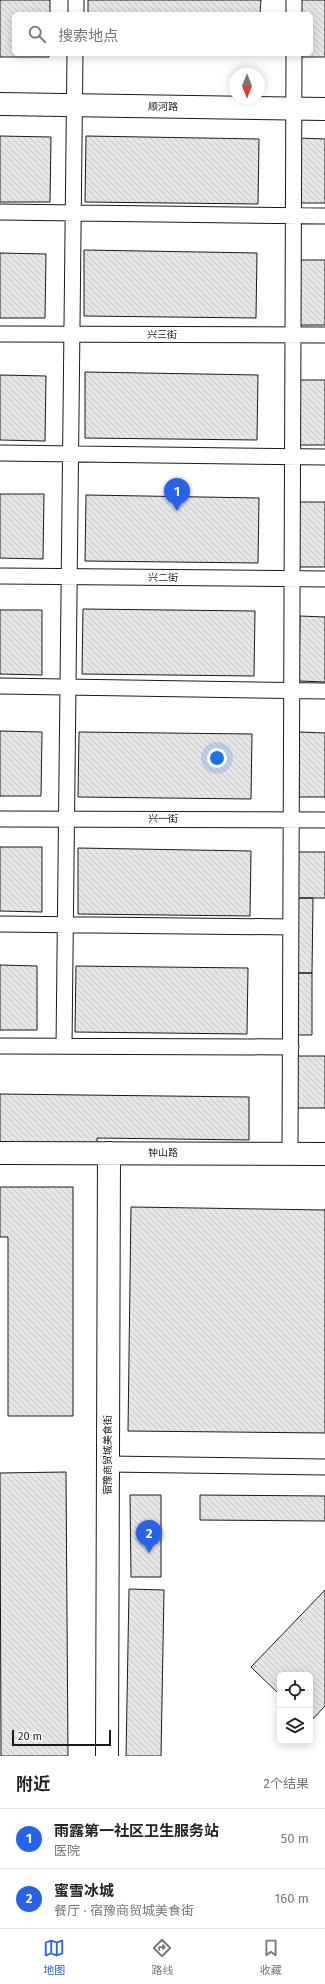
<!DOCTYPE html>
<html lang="zh">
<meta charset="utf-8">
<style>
:root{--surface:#fff;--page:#f6f6f6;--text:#222;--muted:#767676;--line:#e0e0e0;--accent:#2563eb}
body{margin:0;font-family:"Fira Sans","Noto Sans SC",sans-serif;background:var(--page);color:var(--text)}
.controls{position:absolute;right:12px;bottom:12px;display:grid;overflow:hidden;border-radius:6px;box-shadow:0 2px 10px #0003}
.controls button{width:36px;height:36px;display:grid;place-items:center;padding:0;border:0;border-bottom:1px solid var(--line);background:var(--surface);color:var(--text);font:20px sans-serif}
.compass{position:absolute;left:229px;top:68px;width:36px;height:36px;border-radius:50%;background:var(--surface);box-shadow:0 2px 10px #0003;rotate:180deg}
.scale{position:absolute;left:12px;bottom:10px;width:99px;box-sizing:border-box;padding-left:4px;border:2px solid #1a1a1a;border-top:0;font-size:11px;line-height:14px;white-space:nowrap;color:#1a1a1a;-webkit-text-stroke:3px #fff;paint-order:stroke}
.you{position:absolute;left:217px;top:758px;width:14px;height:14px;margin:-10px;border:3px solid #fff;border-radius:50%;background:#1a73e8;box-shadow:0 0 0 6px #1a73e833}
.badge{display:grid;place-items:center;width:26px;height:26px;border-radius:50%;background:var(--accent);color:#fff;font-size:13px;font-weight:700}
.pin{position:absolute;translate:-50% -33px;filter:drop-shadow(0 1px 2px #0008)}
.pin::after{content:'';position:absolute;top:21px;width:14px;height:12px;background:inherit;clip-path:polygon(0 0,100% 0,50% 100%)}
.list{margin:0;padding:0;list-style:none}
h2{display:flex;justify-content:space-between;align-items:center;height:52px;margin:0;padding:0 16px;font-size:17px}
h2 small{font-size:13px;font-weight:400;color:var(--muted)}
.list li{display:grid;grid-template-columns:26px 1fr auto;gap:12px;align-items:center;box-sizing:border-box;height:60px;padding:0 16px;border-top:1px solid var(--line)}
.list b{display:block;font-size:15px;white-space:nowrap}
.list p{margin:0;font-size:13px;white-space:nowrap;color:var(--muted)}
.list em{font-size:13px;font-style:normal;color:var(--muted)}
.icon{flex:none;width:22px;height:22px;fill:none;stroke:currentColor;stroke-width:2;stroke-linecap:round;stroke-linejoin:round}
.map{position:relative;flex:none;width:325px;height:1756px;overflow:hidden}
.search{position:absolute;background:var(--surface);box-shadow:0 2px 10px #0003;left:12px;right:12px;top:12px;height:44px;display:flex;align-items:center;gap:10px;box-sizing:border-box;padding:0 14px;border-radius:6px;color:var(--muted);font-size:15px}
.sheet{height:172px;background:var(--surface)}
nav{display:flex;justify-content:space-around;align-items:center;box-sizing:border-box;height:56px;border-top:1px solid var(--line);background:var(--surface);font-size:11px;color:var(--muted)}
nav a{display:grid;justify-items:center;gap:2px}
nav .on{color:var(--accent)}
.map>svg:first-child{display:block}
.building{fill:url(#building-back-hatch);stroke:#1a1a1a}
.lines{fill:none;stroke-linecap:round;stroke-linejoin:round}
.service-casing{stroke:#1a1a1a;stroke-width:17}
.minor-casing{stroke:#1a1a1a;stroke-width:24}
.service{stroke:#fff;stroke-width:15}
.minor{stroke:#fff;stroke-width:22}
.labels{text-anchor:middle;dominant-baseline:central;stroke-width:3;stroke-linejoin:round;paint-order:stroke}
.street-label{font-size:10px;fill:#1a1a1a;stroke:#fff}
</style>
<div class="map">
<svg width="325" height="1756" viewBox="0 0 325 1756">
<defs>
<pattern id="building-back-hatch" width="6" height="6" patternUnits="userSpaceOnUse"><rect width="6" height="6" fill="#e6e6e6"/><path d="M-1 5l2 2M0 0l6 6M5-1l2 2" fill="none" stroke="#c5c5c5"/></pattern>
</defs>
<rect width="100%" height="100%" fill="#fff"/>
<!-- building -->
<path class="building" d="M0 0H50V14H14V54H49V57H0Z
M88 0H261L260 14H88Z
M298 0H325V57H298V54H311V14H298Z
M163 54H260V55Z
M0 136 51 137 50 202H0Z
M86 136 259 139 258 204 85 202Z
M297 138 325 139V203H296Z
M84 250 257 253 256 318 84 316Z
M0 253 46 254 45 318H0Z
M298 260H325V325H297Z
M85 372 258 375 257 440 85 438Z
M0 375 46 376 45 441 0 440Z
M300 380H325V445H300Z
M0 494H44L43 559 0 558Z
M86 495 259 498 258 563 85 561Z
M297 502H325V567H296Z
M83 609 255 611 254 676 82 674Z
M0 610H42V675L0 674Z
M300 616 325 617V682L299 681Z
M0 731 42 732 41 796H0Z
M79 732 252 734 251 799 78 797Z
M299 732 325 733V797H299Z
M0 847H42V912L0 911Z
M78 848 251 851 250 916 78 914Z
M295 852H325V898H295Z
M295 898H313L312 973H295Z
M0 965 37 966V1030H0Z
M76 966 248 968 247 1034 75 1032Z
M295 973H312V1035H295Z
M296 1056H325V1108H296Z
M0 1094 249 1097V1140L97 1138V1145L0 1144Z
M0 1187H73V1416H8V1237H0Z
M131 1207 325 1210V1433L128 1431Z
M66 1472 68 1756H1L0 1473Z
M130 1495H161V1577H131Z
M200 1495 325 1496V1521L200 1520Z
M129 1589 164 1590 161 1756H126Z
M325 1590V1706L310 1722V1675H280V1695L251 1667Z"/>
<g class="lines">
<!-- service casing -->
<g class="service-casing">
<path id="service" d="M76 14V0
M294 14V0
M0 212 325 216
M0 334 325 335
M0 453 325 457
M0 576 325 579
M0 686 325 691
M0 819 325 820
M0 924 291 927
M0 1046 291 1047
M64 1046 75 54
M290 1154 294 54
M108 1464 325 1467"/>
</g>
<!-- minor casing -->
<g class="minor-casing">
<path id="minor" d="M0 104 325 109
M0 1153 325 1154
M107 1756 109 1153"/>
</g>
<!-- service -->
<use href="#service" class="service"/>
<!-- minor -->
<use href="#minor" class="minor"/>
</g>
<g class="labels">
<!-- street labels -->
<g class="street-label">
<text transform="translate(163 107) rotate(1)">顺河路</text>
<text x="162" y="335">兴三街</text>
<text transform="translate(163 578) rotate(1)">兴二街</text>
<text x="163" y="819">兴一街</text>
<text x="163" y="1153">钟山路</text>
<text transform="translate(108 1455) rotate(-90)">宿豫商贸城美食街</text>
</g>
</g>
</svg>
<div class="controls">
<button><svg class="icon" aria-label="locate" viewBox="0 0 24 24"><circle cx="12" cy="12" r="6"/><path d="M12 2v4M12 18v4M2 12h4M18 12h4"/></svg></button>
<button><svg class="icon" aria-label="layers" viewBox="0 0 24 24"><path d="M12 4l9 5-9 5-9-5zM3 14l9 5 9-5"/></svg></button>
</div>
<svg class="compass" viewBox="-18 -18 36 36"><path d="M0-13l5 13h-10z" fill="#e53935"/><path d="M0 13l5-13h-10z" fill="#767676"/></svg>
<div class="scale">20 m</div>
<div class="you"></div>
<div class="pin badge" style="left:177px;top:511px">1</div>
<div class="pin badge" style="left:149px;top:1553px">2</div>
<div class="search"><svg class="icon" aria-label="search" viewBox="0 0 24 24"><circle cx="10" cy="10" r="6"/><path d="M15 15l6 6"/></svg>搜索地点</div>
</div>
<section class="sheet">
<h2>附近<small>2个结果</small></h2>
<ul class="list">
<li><span class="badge">1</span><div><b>雨露第一社区卫生服务站</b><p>医院</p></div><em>50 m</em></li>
<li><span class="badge">2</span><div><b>蜜雪冰城</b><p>餐厅 · 宿豫商贸城美食街</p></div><em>160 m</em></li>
</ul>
</section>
<nav>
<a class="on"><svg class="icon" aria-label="map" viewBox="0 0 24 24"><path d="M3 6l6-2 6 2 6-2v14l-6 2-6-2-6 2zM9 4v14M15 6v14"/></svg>地图</a>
<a><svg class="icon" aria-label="directions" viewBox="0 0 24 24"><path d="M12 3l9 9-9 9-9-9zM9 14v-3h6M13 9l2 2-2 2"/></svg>路线</a>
<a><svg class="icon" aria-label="saved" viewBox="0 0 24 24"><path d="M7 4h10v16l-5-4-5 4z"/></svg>收藏</a>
</nav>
